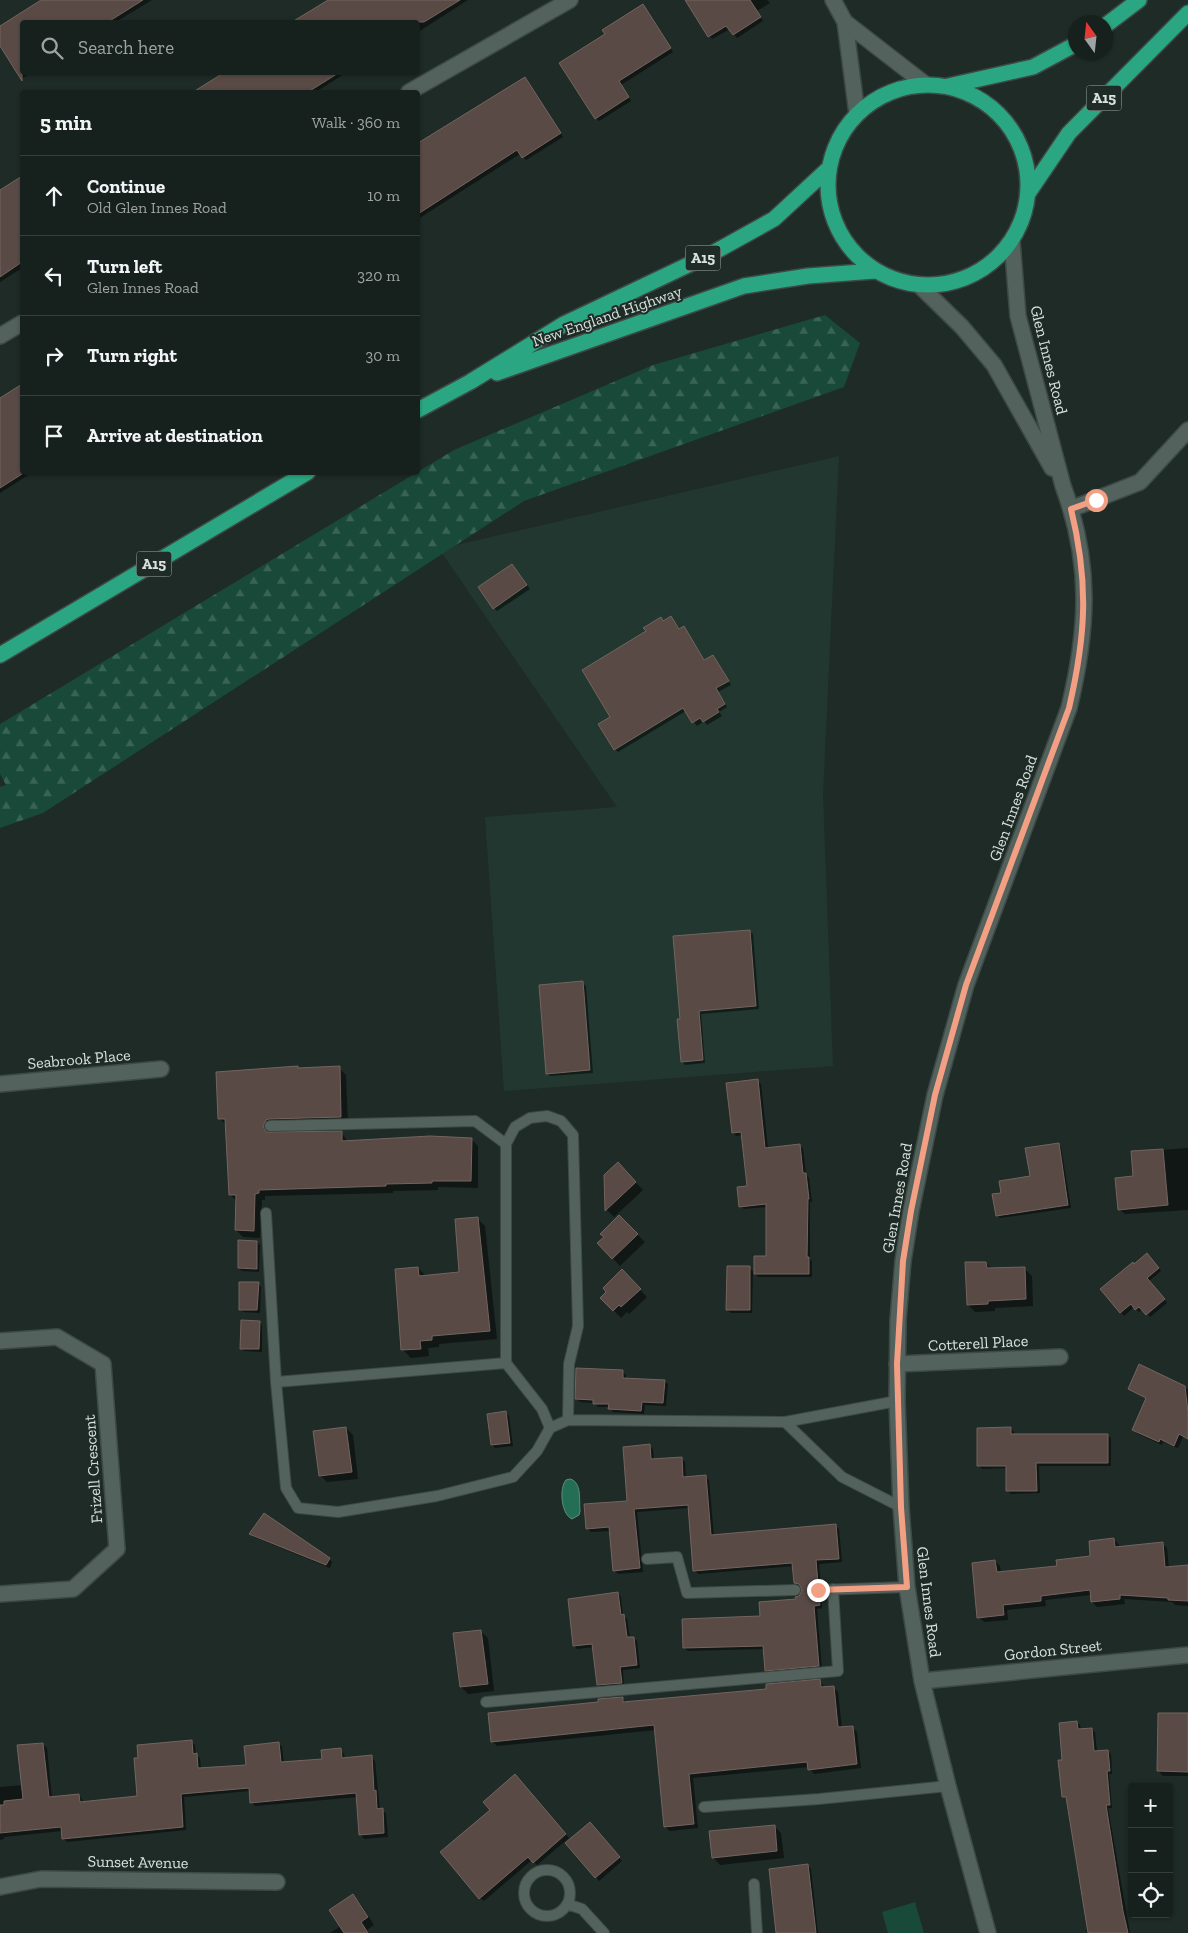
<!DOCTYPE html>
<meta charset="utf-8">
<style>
:root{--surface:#16201c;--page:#232d29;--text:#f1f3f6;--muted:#9ea3a3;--line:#353e3b}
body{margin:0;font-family:"Zilla Slab",serif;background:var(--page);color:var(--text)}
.controls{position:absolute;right:15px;bottom:15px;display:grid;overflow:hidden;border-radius:5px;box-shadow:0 1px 4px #0004}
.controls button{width:45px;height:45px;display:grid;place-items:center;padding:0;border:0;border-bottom:1px solid var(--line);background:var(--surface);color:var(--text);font:25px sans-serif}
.compass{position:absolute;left:1068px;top:15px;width:45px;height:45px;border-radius:50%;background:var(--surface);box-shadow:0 1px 4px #0004;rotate:345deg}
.stop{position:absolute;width:15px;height:15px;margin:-11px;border:4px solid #f39f84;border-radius:50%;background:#fff}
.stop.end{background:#f39f84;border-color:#fff;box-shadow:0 1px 5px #0008}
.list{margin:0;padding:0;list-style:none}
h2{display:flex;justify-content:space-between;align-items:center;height:65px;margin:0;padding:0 20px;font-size:21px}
h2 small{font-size:16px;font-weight:400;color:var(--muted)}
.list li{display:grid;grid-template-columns:32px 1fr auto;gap:15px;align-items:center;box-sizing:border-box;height:80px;padding:0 20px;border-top:1px solid var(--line)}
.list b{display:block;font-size:19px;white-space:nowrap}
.list p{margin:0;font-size:16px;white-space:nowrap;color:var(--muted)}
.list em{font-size:16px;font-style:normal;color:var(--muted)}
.icon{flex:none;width:28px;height:28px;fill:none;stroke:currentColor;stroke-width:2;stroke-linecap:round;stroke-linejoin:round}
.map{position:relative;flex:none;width:1188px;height:1933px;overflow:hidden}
.search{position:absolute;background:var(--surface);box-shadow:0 1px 4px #0004;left:20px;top:20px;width:400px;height:55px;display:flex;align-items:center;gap:12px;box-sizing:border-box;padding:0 18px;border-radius:5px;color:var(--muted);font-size:19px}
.panel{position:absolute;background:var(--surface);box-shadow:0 1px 4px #0004;left:20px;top:90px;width:400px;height:385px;border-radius:5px}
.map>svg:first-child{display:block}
.built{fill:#21372f}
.grass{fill:#184939}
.forest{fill:url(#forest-firs)}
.water{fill:#246e56;stroke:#5a907e}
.shadow{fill:#0007}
.building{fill:#594a46;stroke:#74645f}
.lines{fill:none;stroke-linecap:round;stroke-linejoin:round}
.lane-casing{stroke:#3d4945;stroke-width:12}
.street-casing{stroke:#3d4945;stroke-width:18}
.secondary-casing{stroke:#3d4945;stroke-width:18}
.highway-casing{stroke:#3d4945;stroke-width:18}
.lane{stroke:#53625c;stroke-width:10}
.street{stroke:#53625c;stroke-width:15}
.secondary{stroke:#53625c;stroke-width:15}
.highway{stroke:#2aa782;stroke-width:15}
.route{stroke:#f39f84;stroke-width:6}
.labels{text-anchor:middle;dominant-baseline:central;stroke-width:4;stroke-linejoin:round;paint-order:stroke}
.shield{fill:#1e2b26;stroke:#a0aaa6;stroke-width:1}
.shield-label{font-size:15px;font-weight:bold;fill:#d8e1dd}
.street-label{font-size:16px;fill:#d8e1dd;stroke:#1e2b26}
</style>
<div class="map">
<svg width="1188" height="1933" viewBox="0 0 1188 1933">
<defs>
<pattern id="forest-firs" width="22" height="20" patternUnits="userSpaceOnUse" patternTransform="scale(1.25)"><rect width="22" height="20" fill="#184939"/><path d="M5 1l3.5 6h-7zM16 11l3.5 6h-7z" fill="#396355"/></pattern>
</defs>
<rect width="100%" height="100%" fill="#1e2b26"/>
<!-- built -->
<path class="built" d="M839 456 823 794 833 1066 504 1091 485 817 617 807 439 549Z"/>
<!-- grass -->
<path class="grass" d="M915 1902 924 1933H888L882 1912Z"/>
<!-- forest -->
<path class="forest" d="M825 315 860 343 844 387 524 501 43 813 0 828V787L6 785 0 774V724L454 450 653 365Z"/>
<!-- water -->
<path class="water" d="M570 1479C582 1482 579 1500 580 1511L579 1515 572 1519C561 1514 559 1488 566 1480Z"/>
<!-- shadow -->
<path class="shadow" d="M43 0H152L119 20 121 22H22V72H31L23 78 0 44V27Z
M330 0H468L418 32V22H304L314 16Z
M686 0H767L770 3 757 11 763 21 737 38 730 29 712 39Z
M646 9 673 52 621 85 631 101 599 121 596 118Z
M228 72H347L316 92H196Z
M528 82 563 137 526 160 520 154 418 219V148Z
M22 177V268L0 282V191Z
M22 386V472H33L0 493V402Z
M512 565 530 589 497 611 494 608Z
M671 617 705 661 716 660 731 685 718 692 727 707 719 712 722 716 707 725 704 721 697 726 686 711 618 752 615 749 612 717 647 632 661 618 664 622Z
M749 931 753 934 759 1009 701 1014 705 1063 685 1065 682 1061 681 1020Z
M583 983 586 986 593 1073 550 1076 547 1073Z
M298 1068 299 1069 339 1068 346 1075 348 1124 273 1127 270 1133 341 1132 348 1142 471 1139 478 1146V1188L438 1187V1190L393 1191V1193L265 1196V1200H262L260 1238 243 1237 236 1230 237 1201 230 1195 227 1126 220 1119Z
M757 1081 761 1084 768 1149 800 1146 803 1149 806 1174 809 1178 812 1202H810V1259L812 1261V1277H758L753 1271 752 1313H731L727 1310 749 1268 755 1273 767 1257 768 1207 744 1209 740 1206 748 1187 743 1135 736 1136 733 1132Z
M1058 1144 1061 1147 1071 1208 1000 1218 997 1215 1002 1194 1031 1177Z
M1188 1148V1210L1125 1214 1119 1209 1134 1177 1132 1152Z
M618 1164 643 1190 614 1217 607 1210 605 1176Z
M619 1216 645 1242 620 1266 599 1244 605 1237Z
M477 1218 485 1226 497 1339 439 1344V1347L428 1348 429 1356 411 1358 403 1350 418 1268 426 1276 461 1273Z
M257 1242 260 1245 259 1272 242 1271 239 1268Z
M1150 1258 1161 1271 1149 1281 1167 1303 1150 1317 1143 1309 1139 1312 1134 1307 1124 1316 1121 1312 1134 1266Z
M986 1263 992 1269 1024 1268 1032 1276 1033 1306 995 1308V1311L975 1312 968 1305Z
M622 1271 647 1297 629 1314 627 1312 621 1318 602 1298Z
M258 1283 261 1287 260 1313 243 1312 240 1309Z
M259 1322 262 1325V1352L244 1351 241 1348Z
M1140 1366 1188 1389V1399L1167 1405 1188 1411V1438L1183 1437 1178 1448 1163 1442 1162 1445 1136 1433 1133 1429 1147 1399 1129 1389Z
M622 1371 626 1375V1379L664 1381 668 1384 666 1406 645 1405 644 1414 613 1412 610 1407H598L594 1403 580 1402 577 1399Z
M506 1413 509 1416 513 1446 495 1448 492 1445Z
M346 1428 353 1435 358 1479 327 1482 320 1475Z
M1011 1428 1014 1432V1435H1108L1111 1438V1466H1039L1040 1493 1011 1494 1008 1491 1007 1468 982 1469 979 1466Z
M649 1446 653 1449 654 1460 681 1458 685 1462 686 1478 705 1476 709 1480 714 1536 835 1525 839 1529 842 1562 819 1564 821 1587 815 1590 814 1595 822 1602V1608L817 1609 822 1669 769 1674 766 1670 764 1649 688 1651 684 1648 761 1618 797 1601 802 1594 803 1589 795 1583 794 1566 698 1574 695 1570 689 1508 637 1512 643 1572 618 1574 614 1570 611 1531 591 1532 588 1529 628 1502Z
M251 1534 329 1559 332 1562 330 1568 254 1537Z
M1114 1539 1119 1545V1547L1162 1543 1167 1548 1169 1568 1188 1566V1606L1175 1605 1172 1602 1124 1599 1125 1604 1097 1607 1092 1602 1091 1595 1045 1600 1046 1606 1007 1610 1008 1620 984 1622 979 1617 995 1561 1000 1566 1001 1573 1058 1567 1092 1557Z
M618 1593 621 1597 623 1616 627 1619 630 1638H634L637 1641 640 1668 623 1670 624 1686 601 1688 598 1685 594 1647 577 1649 574 1645Z
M480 1631 488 1638 494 1691 468 1694 461 1687Z
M820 1681 825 1688 833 1687 838 1692 842 1728 852 1727 857 1732 861 1768 814 1774 809 1767 693 1778 698 1828 670 1831 665 1827 656 1730 497 1746 492 1741 600 1703 622 1698 627 1703 768 1690Z
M1188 1715V1776H1163L1158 1771Z
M1077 1722 1080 1725 1081 1730 1091 1729 1095 1732 1097 1752 1108 1751 1111 1754 1112 1774H1109L1112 1808H1108L1130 1933H1087L1086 1930 1089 1929 1068 1800 1063 1797 1064 1761Z
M192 1742 195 1745 196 1755 200 1758 201 1769 248 1766 279 1743 282 1747 284 1763 323 1760 340 1750 344 1754 345 1759 371 1757 375 1761 380 1810 386 1813 388 1837 364 1839 361 1835 358 1797 255 1806 251 1802 250 1791 184 1797 186 1830 67 1842 63 1838 62 1831 4 1837V1839L0 1840V1787L23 1785 43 1744 47 1748 52 1798 79 1795 82 1799 83 1803 139 1797Z
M518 1779 569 1838 537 1865 532 1860 484 1901 480 1898 491 1810Z
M774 1826 781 1833 784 1858 720 1865 713 1857Z
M593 1827 622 1861 599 1881 596 1877Z
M808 1866 811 1869 818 1933H777Z
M353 1896 360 1903 374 1925 367 1930 369 1933H330L341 1926Z"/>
<!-- building -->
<path class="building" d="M41 0H143L108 22H22V81L0 46V26Z
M328 0H460L424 22H292Z
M685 0H750L761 17 733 35 726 26 708 37Z
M643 4 671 48 619 81 629 97 595 119 559 63 605 34 602 30Z
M225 72H340L308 92H193Z
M525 77 561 133 522 158 517 150 418 214V143Z
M22 176V262L0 277V190Z
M22 384V474L0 488V398Z
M512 564 527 585 493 609 478 587Z
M671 616 679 629 684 626 704 660 713 655 729 681 716 688 725 704 717 709 719 712 703 722 700 718 692 723 683 708 614 750 598 724 610 717 582 670 646 631 643 628 661 617 663 621Z
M750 930 756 1006 699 1011 703 1060 681 1062 677 1019H680L673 936Z
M583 981 590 1070 546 1074 539 985Z
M298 1066V1068L340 1066 341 1117 269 1119 266 1120 263 1126 266 1132 342 1131V1141L430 1136 472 1138 471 1181H432V1183L386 1184V1186L259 1190V1193L255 1194 254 1231 235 1230 236 1195H229L225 1119H218L216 1072Z
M758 1079 765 1148 800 1144 803 1173H806L809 1199H808L807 1257H809V1274H754V1256H766V1204L739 1207 737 1187 747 1186 741 1132 732 1133 726 1083Z
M1059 1143 1068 1205 996 1216 992 1194 1001 1193 999 1181 1030 1176 1025 1148Z
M1163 1149 1168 1205 1118 1210 1115 1178 1133 1176 1131 1151Z
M618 1162 636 1182 605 1211 604 1175Z
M619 1215 638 1234 612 1259 597 1243 604 1237 600 1234Z
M478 1217 490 1331 432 1336V1340L420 1341 421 1349 401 1350 395 1269 418 1267 419 1276 459 1272 455 1219Z
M238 1240 257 1241V1269L238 1268Z
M1147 1253 1159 1268 1147 1278 1165 1299 1146 1315 1139 1307 1135 1310 1131 1304 1120 1313 1100 1289 1133 1262 1134 1264Z
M965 1262H986L987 1268 1025 1267 1026 1299 988 1301V1304L967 1305Z
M727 1266H750V1310H726Z
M622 1269 641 1289 621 1307 619 1305 613 1311 600 1298 606 1292 603 1288Z
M239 1282H259L257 1310H239Z
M241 1320 260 1321 259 1349H240Z
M1139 1364 1185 1386 1188 1413V1439L1179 1434 1174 1446 1160 1439 1159 1442 1132 1430 1146 1398 1128 1389Z
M576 1368 623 1370V1378L665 1380 663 1403 642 1402 641 1411 608 1409 609 1404H593V1400L575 1399Z
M506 1411 510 1443 491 1445 487 1414Z
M346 1427 352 1472 319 1476 313 1431Z
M1011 1427V1434H1108V1463H1036L1037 1491H1006V1466H977V1428Z
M650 1444 651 1459 682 1457 683 1477 706 1475 711 1535 836 1524 839 1559 816 1560 818 1583 814 1584 811 1590 814 1596 819 1597 820 1605 814 1606 819 1666 765 1671 763 1646 683 1648 682 1619 760 1616 759 1602 796 1599 795 1597 799 1596 802 1590 799 1584 794 1583 792 1563 693 1571 688 1505 634 1509 640 1568 613 1571 609 1527 586 1529 584 1504 627 1501 623 1447Z
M264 1513 330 1558 326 1565 249 1534Z
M1114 1538 1115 1547 1163 1542 1165 1567 1188 1565V1601L1168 1600V1598L1120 1595V1599L1091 1602 1090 1590 1041 1596V1601L1003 1605 1004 1615 977 1618 972 1563 995 1560 997 1572 1057 1566 1056 1560 1090 1556 1089 1541Z
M618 1592 621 1615 624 1614 627 1637H634L637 1665 620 1667 622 1683 597 1685 592 1644 573 1646 568 1599Z
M481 1630 488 1684 460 1687 453 1633Z
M820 1679 821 1687 834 1686 838 1727 853 1726 857 1764 808 1770 807 1762 689 1774 694 1824 664 1827 654 1725 491 1742 488 1713 598 1702V1699L623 1697V1702L766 1689V1684Z
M1158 1713H1188V1772L1157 1771Z
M1077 1721 1078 1729 1092 1728 1094 1751 1108 1750 1110 1771H1107L1110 1805H1106L1123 1911 1128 1933H1088L1066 1797H1062L1058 1760H1062L1059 1723Z
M192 1740 193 1754 197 1753 198 1768 246 1765 244 1746 279 1742 281 1762 322 1759 321 1750 341 1748 342 1758 372 1755 374 1791 376 1790 377 1809 383 1808 384 1833 359 1835 356 1793 250 1803 249 1788 181 1794 183 1827 62 1839 61 1827 0 1833V1805H4V1801L23 1799 17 1745 43 1743 49 1797 79 1794 80 1802 137 1796 134 1758H138L137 1745Z
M515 1774 566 1834 533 1863 528 1857 479 1899 440 1852 490 1810 483 1802Z
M590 1822 620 1857 595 1878 565 1843Z
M775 1825 777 1851 712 1858 709 1831Z
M808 1864 816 1933H776L769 1869Z
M353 1894 368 1917 361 1922 368 1933H344L329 1910Z"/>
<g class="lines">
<!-- lane casing -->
<g class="lane-casing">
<path id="lane" d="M270 1126 475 1121 506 1144 515 1127 530 1118 547 1116 561 1121 573 1135 578 1326 569 1364 568 1420
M266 1213 276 1382 286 1488 298 1508 338 1512 437 1496 513 1477 537 1451 550 1428 568 1420 785 1422 897 1401
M506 1363V1144
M276 1382 506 1363 542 1409 550 1428
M785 1422 842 1477 901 1507
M647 1559 677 1557 687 1593 795 1590
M818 1590 907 1587
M486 1702 838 1671 833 1589
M704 1807 819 1799 948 1786
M524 1893a23 23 0 1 1 46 0a23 23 0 1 1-46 0Z
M754 1884 757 1933
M567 1904 582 1909 604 1933"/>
</g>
<!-- street casing -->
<g class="street-casing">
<path id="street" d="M833 0 845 22 857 114
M845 22 925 84
M409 92 570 0
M0 336 22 323
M1071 509 1140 482 1188 430
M0 1084 161 1069
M0 1341 57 1337 103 1364 117 1549 73 1589 0 1594
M897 1364 1060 1357
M0 1887 41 1879 277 1882"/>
</g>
<!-- secondary casing -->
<g class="secondary-casing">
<path id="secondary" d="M919 285 962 327 994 365 1052 468
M922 1681 1188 1655
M988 1933 948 1786 922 1681 907 1587 901 1507 897 1401 898 1320 903 1261 911 1211 935 1095 966 985 1069 708C1088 629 1092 564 1063 486L1018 316 1012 241"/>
</g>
<!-- highway casing -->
<g class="highway-casing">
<path id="highway" d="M1106 25 1139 0
M828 185a100 100 0 1 1 200 0a100 100 0 1 1-200 0Z
M948 86 1033 67 1076 44
M1029 192 1069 133 1188 13
M497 373 744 286 808 276 875 271
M418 410 470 382 564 324 711 254 774 219 828 169
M0 655 308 472"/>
</g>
<!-- lane -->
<use href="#lane" class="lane"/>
<!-- street -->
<use href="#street" class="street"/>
<!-- secondary -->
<use href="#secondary" class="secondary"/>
<!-- highway -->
<use href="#highway" class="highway"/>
</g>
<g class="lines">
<!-- route -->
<path class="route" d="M818 1590 907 1587 901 1507 897 1364 903 1261 911 1211 935 1095 966 985 1069 708C1086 635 1089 583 1071 509L1096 500"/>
</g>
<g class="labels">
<!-- shield labels -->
<g class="shield">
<rect x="1086.5" y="85.5" width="35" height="25" rx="4"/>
<rect x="685.5" y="245.5" width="35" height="25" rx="4"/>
<rect x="136.5" y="551.5" width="35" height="25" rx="4"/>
</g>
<g class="shield-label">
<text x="1104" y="98">A15</text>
<text x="703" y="258">A15</text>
<text x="154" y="564">A15</text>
</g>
<!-- street labels -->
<g class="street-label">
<text transform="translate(607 316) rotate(-19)">New England Highway</text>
<text transform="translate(1049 360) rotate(76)">Glen Innes Road</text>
<text transform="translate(1013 808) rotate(-70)">Glen Innes Road</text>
<text transform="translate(79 1059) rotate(-5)">Seabrook Place</text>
<text transform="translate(897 1198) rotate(-80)">Glen Innes Road</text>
<text transform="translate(978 1343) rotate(-3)">Cotterell Place</text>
<text transform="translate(93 1469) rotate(-94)">Frizell Crescent</text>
<text transform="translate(929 1602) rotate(83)">Glen Innes Road</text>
<text transform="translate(1053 1650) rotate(-6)">Gordon Street</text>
<text transform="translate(138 1862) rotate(1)">Sunset Avenue</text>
</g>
</g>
</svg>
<div class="controls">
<button>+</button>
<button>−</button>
<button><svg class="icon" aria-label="locate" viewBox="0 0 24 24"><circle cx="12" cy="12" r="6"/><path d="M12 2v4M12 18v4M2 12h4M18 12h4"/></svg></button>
</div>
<svg class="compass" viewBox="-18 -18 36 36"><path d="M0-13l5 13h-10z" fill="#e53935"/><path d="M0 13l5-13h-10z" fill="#9ea3a3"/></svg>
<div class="stop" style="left:1096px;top:500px"></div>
<div class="stop end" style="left:818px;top:1590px"></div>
<div class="search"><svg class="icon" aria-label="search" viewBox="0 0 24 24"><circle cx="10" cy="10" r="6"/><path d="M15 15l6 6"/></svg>Search here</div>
<section class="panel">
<h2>5 min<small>Walk · 360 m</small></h2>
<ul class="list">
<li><svg class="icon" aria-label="ahead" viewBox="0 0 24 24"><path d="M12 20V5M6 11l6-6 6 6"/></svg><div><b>Continue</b><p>Old Glen Innes Road</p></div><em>10 m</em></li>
<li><svg class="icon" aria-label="left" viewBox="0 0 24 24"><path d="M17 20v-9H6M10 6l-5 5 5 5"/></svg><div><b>Turn left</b><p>Glen Innes Road</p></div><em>320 m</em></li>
<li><svg class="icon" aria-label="right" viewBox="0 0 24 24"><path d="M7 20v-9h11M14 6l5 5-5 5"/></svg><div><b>Turn right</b></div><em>30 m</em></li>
<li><svg class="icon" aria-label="arrive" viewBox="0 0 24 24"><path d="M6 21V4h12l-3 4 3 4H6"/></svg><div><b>Arrive at destination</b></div></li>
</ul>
</section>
</div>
